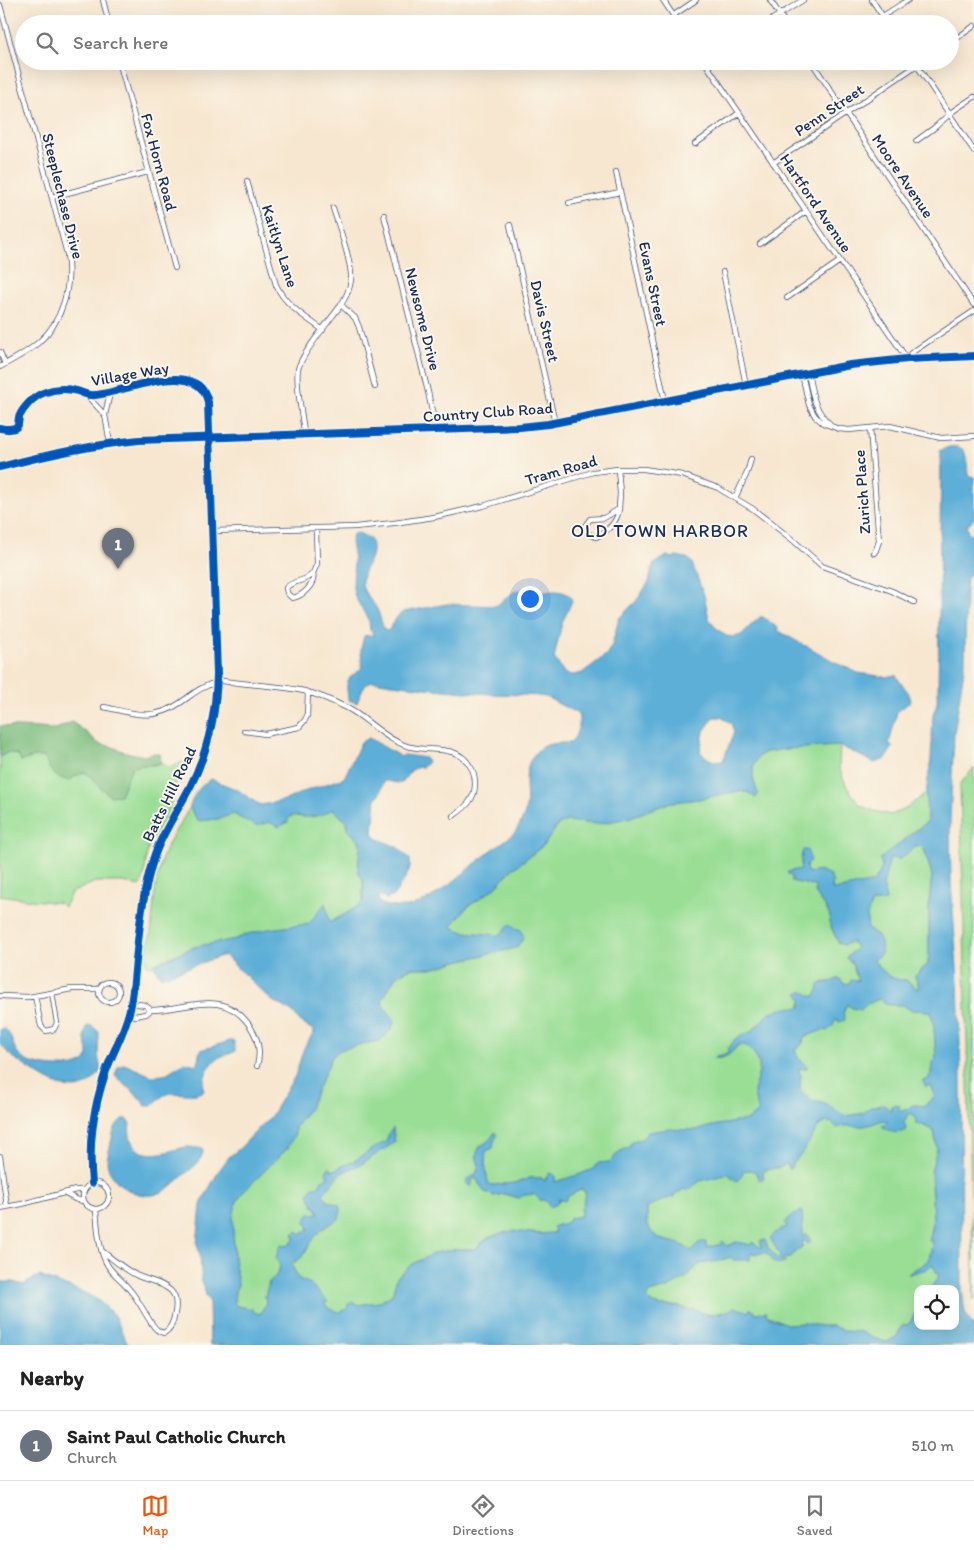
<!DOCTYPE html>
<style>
:root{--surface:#fff;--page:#f6f6f6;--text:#222;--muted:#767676;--line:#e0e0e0;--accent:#ea580c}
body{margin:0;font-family:Itim,sans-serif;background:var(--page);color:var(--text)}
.controls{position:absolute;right:15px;bottom:15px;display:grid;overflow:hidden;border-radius:10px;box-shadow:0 5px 20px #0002}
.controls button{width:45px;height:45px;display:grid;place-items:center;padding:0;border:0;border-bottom:1px solid var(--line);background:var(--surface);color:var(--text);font:25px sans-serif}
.you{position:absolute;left:529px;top:598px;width:18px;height:18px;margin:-12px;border:4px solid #fff;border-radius:50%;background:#1a73e8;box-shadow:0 0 0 8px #1a73e833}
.badge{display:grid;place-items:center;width:32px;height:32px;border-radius:50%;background:var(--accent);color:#fff;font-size:16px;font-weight:700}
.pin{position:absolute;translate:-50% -41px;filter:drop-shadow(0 1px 2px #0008)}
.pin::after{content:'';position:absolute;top:26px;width:18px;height:15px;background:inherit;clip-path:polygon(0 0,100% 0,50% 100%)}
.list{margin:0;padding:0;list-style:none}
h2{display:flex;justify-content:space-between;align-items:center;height:65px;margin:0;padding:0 20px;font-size:21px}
h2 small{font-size:16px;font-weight:400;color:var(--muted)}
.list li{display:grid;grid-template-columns:32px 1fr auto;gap:15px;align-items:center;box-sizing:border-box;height:70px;padding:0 20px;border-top:1px solid var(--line)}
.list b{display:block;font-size:19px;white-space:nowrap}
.list p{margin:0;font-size:16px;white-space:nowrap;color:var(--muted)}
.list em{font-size:16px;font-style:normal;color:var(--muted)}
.icon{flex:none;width:28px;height:28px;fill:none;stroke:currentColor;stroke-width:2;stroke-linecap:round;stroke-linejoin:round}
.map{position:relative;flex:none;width:974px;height:1345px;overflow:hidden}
.search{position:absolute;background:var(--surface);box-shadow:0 5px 20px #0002;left:15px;right:15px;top:15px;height:55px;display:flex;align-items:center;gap:12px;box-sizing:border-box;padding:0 18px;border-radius:28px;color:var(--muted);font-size:19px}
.sheet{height:135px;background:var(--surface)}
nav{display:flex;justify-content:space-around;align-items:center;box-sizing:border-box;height:70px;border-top:1px solid var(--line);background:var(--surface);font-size:14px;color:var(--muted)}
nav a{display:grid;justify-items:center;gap:2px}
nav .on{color:var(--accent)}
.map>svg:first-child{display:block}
.green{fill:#9ade95;stroke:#5a867a}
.forest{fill:#7bbd7e;stroke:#4b766e}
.water{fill:#5dafd8;stroke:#3c6f9b;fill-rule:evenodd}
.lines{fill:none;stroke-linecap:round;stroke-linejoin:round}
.minor-casing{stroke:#3c4b6f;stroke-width:6}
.tertiary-casing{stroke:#3c4b6f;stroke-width:8}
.minor{stroke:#fff;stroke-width:4.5}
.tertiary{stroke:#fff;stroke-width:5.5}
.cycleway-casing{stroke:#fbf7ec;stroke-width:11}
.cycleway{stroke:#0057b8;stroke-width:8}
.labels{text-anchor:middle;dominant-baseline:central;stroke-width:4;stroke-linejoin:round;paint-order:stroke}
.street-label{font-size:16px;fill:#1b2f5e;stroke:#fbf7ec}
.neighbourhood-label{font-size:18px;letter-spacing:1px;fill:#1b2f5e;stroke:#fbf7ec}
</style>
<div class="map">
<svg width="974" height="1345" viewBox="0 0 974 1345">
<rect width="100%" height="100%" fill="#fbf7ec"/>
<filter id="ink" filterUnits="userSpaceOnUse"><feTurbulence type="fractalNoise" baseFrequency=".02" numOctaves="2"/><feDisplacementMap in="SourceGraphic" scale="10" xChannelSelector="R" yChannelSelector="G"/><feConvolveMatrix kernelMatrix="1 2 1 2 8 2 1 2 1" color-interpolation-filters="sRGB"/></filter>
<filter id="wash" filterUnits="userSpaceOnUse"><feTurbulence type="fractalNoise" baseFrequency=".0096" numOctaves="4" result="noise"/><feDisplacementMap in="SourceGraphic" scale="20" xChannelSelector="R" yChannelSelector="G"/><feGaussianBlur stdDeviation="1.12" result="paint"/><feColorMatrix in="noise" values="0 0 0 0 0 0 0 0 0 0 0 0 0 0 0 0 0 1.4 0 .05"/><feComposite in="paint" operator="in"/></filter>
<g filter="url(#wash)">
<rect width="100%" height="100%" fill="#f7e7d0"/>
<!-- green -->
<path class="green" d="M840 746 839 768 847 787 860 805 874 811 891 815 907 808 926 793 927 822 905 838 896 847 874 882 834 891 832 889 833 881 820 871 808 873 806 868 807 862 811 861 809 856 802 863 800 870 787 873 792 877 791 881 815 886 820 901 827 910 830 916 829 923 838 942 843 945 852 942 857 948 846 958 852 963 858 981 844 984 840 979H836L832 982H823L814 997 803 991 799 993 802 999 801 1007 798 1008 770 1012 752 1031 735 1039 727 1053 714 1058C725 1060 732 1053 738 1045 745 1044 748 1046 752 1051 766 1069 756 1074 754 1092 754 1098 757 1106 758 1112L748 1120 712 1126 698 1130H685L632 1141 629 1147 619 1152 610 1162 598 1163 593 1169 578 1175 555 1182 546 1177 545 1181 543 1180 542 1178H530L516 1183 492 1185 489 1184C486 1177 484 1158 486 1151L493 1148 495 1132 490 1140 480 1146 476 1156 479 1166 476 1174 466 1181 472 1185V1180L476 1178 493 1196 504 1194 519 1198 524 1195 534 1194 540 1200H545L548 1203 568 1196 582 1189 585 1193 583 1205 581 1207V1216L570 1218 566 1223 554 1226 555 1230 554 1233C532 1235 512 1229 491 1236 485 1239 480 1245 475 1249H460L397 1277 392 1295 379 1302 358 1305 339 1312 328 1308 311 1284 299 1279 291 1264 301 1258 314 1238 322 1229 339 1218 322 1194 341 1173 363 1163 395 1142 393 1129 388 1134 387 1141 372 1149 358 1159 332 1171 331 1169 328 1177 313 1205 319 1213 316 1215 309 1229 302 1234 294 1233V1240L289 1245 286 1246 281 1244 280 1267 276 1276 269 1282 265 1296 266 1303 261 1314 256 1313 252 1309 237 1306 234 1303 235 1290 238 1285 234 1258 233 1217 236 1203 244 1191 254 1181 309 1108 332 1057 340 1050 362 1044 380 1041 394 1019 384 1007 382 1000 396 976 411 968H435L457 961 516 948 500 935 464 932 451 927 466 908 495 888 510 871 544 845 558 825 567 821 597 824 628 818 671 802 699 799 725 793 739 791 758 794C753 781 749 768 759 756 767 747 825 747 840 746Z
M8 752 18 755 21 761 34 757H44L46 761 69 781 75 776 84 772 94 778 101 789 132 767 144 764 154 765 161 763 168 767 174 766 183 762H190C186 769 181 772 178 778 172 789 172 803 167 815 161 826 152 837 148 849 144 861 148 876 139 886L123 882H95L71 893 64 907 60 903 32 900 0 895V757Z
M974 768V1300L960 784Z
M191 805C192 814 196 814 198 821L217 819 234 814 240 818 269 822 295 815 303 817 333 809 347 822 348 829 360 843 361 875 363 880V901L357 907 329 923 325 904 309 924 269 929 248 934 236 939 194 947 149 966 146 964C146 960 146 956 146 952 147 946 150 940 151 933 154 908 154 880 163 856 170 837 182 822 191 805Z
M923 846 932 875 929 902V949L928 964 915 976 919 988H916L906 980C890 981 883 973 874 960L878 936 868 929C866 919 867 912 872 903L886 900 883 885 890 858 915 847Z
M880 999 888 1005H902L911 1010 931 1011 934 1029 936 1058C931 1064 932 1072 929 1079L923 1081 930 1085 935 1097 931 1099 925 1106 913 1105 908 1109 902 1111 898 1109 900 1106 896 1104 891 1106V1111L879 1106 863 1113 845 1116C837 1111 822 1100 813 1102L799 1089 801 1075 799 1072V1067H808L798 1058 795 1049 803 1043 804 1038 823 1029 836 1019 845 1020 843 1013 848 1004H867Z
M910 1112 915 1116 920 1124 934 1131 937 1148 931 1187 933 1218 929 1237 932 1241C930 1267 927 1259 909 1274L927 1269 932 1264 939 1276 930 1289H918V1308L909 1324 902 1326 896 1337 887 1342 872 1338 861 1332 844 1331 833 1326H819L805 1323 787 1324 760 1312 756 1313 750 1309 749 1312 734 1307 728 1311 708 1315 694 1309 690 1310 678 1306H661L653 1304 647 1298 649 1293 687 1277 699 1264 719 1261 730 1257C736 1261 742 1259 749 1257V1254C754 1252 758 1255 764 1252L770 1256 773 1262 785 1261 781 1260 782 1258H790L796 1251 802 1247 803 1238 802 1211 788 1219 787 1227 774 1243 780 1255 776 1259 767 1247 762 1244 763 1249 752 1243V1245L736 1242 728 1246 722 1242V1244L692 1251 680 1244 660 1239 651 1232 647 1222V1207L674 1196 684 1189 691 1188 700 1181 711 1177 750 1170 756 1172 757 1177C768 1165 775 1172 786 1163L790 1170 792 1164 803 1152 818 1127 823 1123 831 1122 837 1128C849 1123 859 1128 869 1125 876 1123 881 1119 889 1120L883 1126 904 1122Z"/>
<!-- forest -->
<path class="forest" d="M72 722 87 733 99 744 110 746 125 752 144 756 154 753 160 754 161 763C151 766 143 764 132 767L120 795 110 796C100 789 95 779 85 772L75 776 69 781C52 776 51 772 44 757H34L21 761 18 755 8 752 0 757V726L56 729Z"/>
<!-- water -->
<path class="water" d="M949 447C953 447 958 446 961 448 968 452 967 468 968 475L974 477V519L967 525 968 532 974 537V570L967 578 966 588 965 662 954 734 950 820 951 882 958 983 961 1075 962 1290C964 1302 963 1317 974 1325V1345H210L209 1301 206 1296 204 1285H202L200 1255 197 1244 201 1205 203 1200 218 1172 229 1157 240 1148 271 1116 295 1076 304 1048 314 1032 313 1030 303 1024 292 1012 271 1000 224 955 161 977 153 965 194 947 236 939 248 934 269 929 309 924 325 903 330 923 357 907 363 901V880L358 871 360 842 348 829 347 822 333 809C324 814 315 818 304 817 295 817 297 814 288 818V822L279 827 269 822 257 826 240 818 234 814 217 819 197 821C196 816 193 815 191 810 188 800 202 783 211 779L238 790 255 802 261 805 286 800 303 792 344 778 361 742 369 738 401 757 404 755 425 758 428 762 423 767C412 766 407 775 402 783 395 784 390 780 384 781L379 795 376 797 373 833 376 838 397 847 410 859C410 862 411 865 410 867 410 873 396 892 392 897L386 899 382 896H379L378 899 381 904C392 907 404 909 415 905 438 898 471 866 492 850 499 844 510 838 516 831 518 827 521 822 523 818 533 796 517 775 536 752 544 742 560 743 571 743 577 735 581 723 578 714L546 697C528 694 509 695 491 694 451 691 411 687 372 681 363 684 360 695 357 703L348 700C348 695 347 692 347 687 346 677 356 674 362 668L361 649 364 636 374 635 370 630 369 621 355 597 353 588 354 559 351 542 353 534 358 533 370 539C378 558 361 566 362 584 363 594 374 602 378 611 380 617 382 624 384 630L387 631 389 630 397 617 403 612 447 604 496 606 514 592 521 590 535 595C547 591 562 588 571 597L572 601 562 623 554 658 565 674 574 675 582 673 606 655 612 645 619 618 637 600 649 582 653 565 667 556 673 558 676 556 687 558 691 561 704 595 709 619 714 626 726 636 734 637 741 635 760 617H763L778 628 777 630 805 646H807L833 661 858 673 885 677 896 675C900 684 910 691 911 701L897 712 889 744 893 747 885 759 875 763 840 746 786 749 765 752 759 756 753 766V779L758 794 756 798 747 792 739 791 699 799 671 802 628 818 597 824 567 821 558 825 544 845 510 871 495 888 466 908 451 927 464 932 500 935 509 925 521 930 524 938 516 948 457 961 435 968H410L396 976 382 1000 384 1007 394 1019 392 1029 380 1041 362 1044 340 1050 332 1057 309 1108 295 1128V1133L288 1148 244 1191 236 1203 233 1217 234 1258 238 1285 235 1291 234 1303 237 1306 252 1309 256 1313 260 1314 266 1303 265 1296 269 1282 276 1276 280 1267 276 1257 281 1244 285 1246 289 1245 294 1240V1233L297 1231 302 1234 309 1229 305 1220 311 1213 316 1215 319 1213 308 1195 312 1187H318L322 1180 328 1177 326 1173 328 1168 330 1167 332 1171 358 1159 372 1149 387 1141 388 1134 393 1128V1135L395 1142 363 1163 341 1173 323 1194 328 1201 338 1204 341 1211 339 1219 322 1229 314 1238 301 1258 291 1264 299 1279 311 1284 328 1302 324 1303 328 1308 339 1312 347 1309 348 1304 352 1302 358 1305 379 1302 392 1295 397 1277 412 1264 437 1252 460 1249H475L489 1237 506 1232 514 1231 539 1234 554 1233 555 1230 553 1228 554 1226 566 1223 570 1218 581 1216V1207L583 1205 585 1193 582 1189 568 1196 565 1201 559 1199 557 1204 549 1207C547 1201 545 1200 540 1200L534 1194 524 1195 519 1198 504 1194 493 1196 491 1194 484 1192 476 1178 472 1180 471 1187 467 1184 466 1181 476 1174 479 1166C472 1142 485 1150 495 1132L497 1136 494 1141 493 1148 486 1151C484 1158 486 1177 489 1184L492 1185 516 1183 530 1178H542L543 1180 545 1181 549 1173 555 1175V1182L578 1175 593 1169 598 1163 610 1162 619 1152 629 1147 632 1141 642 1139 648 1132 668 1129 698 1130 712 1126 748 1120 758 1112C757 1106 754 1098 754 1092 756 1075 766 1069 752 1051 748 1046 745 1044 738 1045 731 1054 725 1059 713 1058L727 1053 728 1049 735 1039 752 1031 770 1012 792 1007 798 1008 801 1007 802 999 798 993 803 991 814 997 818 991 819 985C825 981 830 984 836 979H840L844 984 849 983 851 980 858 981 852 963 846 958 856 948 852 942 843 945 838 942 829 922 830 916 827 910 815 893V886L791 881 792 877 787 872 800 869C802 863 800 856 803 850H807L811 861 807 863 806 868 808 873C823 871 833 869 832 889L834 890 874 882 882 868 880 859 927 822 926 793 931 760 933 714 936 707 938 695 941 456 939 451ZM714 717H721L731 723 734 732 723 761C713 763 707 758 700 752L704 731ZM923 846 932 875 929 902V949L928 964 915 976 919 988H916L906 980C891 981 883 972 874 960L881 954C883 940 879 937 868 929 866 919 867 912 872 903L886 901 883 885 890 858 900 859 915 847ZM880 999 888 1005H902L911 1010 931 1011 934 1029 936 1058 932 1062 931 1074 929 1076V1079L922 1081 926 1087 930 1085 935 1097 931 1099 925 1106 913 1105 908 1109 902 1111 898 1109 900 1106 896 1104 891 1106V1111L883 1104C874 1109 870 1103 863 1114L845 1116C837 1111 822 1100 813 1102L800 1089 801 1075 799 1072V1068L804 1069 808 1067 798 1058 795 1049 801 1046 804 1037 823 1030 827 1031 833 1026 836 1019 839 1022 845 1020 843 1013 847 1004 852 1008 861 1010 867 1004ZM910 1113 915 1116 916 1124 926 1126 934 1132 937 1148 931 1171 933 1218 929 1241H932C930 1267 926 1260 908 1274L927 1269 932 1264 939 1276 930 1289H955V1326H918V1308L909 1324 902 1326 896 1337 887 1342 872 1338 861 1332 844 1331 833 1326H819L805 1323 787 1324 767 1316 766 1312 756 1313 750 1308 749 1312 734 1307 728 1311 708 1315 694 1309 690 1310 678 1306H661L653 1304 647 1298 649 1293 668 1288 687 1277 699 1264 719 1261 730 1257 734 1260H750V1254C754 1252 759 1255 764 1252L770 1256 773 1262C778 1264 781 1264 786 1261L781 1260 782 1258H790L796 1251 802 1247 803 1240 809 1244 811 1242 807 1234 803 1237 802 1211C796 1212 789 1218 785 1223L787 1227 776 1232 770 1238 780 1255 777 1259 768 1247 765 1240 760 1241 762 1248 752 1242 751 1245 736 1242 728 1246 722 1241V1244L707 1248 706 1242C698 1241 696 1245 692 1251L680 1244 660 1239 651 1232 647 1222V1207L674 1196 684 1189 687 1191 700 1181 729 1174 732 1178 737 1181 743 1175 742 1171 750 1170 756 1172 759 1180 764 1178 763 1170 782 1167 786 1163 790 1170 792 1164 803 1152 818 1127 823 1123 831 1122 837 1128C849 1123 859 1128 869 1125 876 1123 881 1119 888 1121L882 1126C892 1133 896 1135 907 1130L904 1122Z
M87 1026H92L99 1032 98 1055 101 1071C82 1098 60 1088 36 1073 23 1065 10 1056 0 1044V1030L4 1028C14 1036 11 1048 22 1058 32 1067 76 1072 86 1060 92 1052 83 1042 85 1034 85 1031 87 1029 87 1026Z
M230 1041H234L235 1051C230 1055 225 1054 220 1057 209 1062 201 1080 204 1091 193 1098 179 1091 167 1094 158 1097 155 1106 146 1106L136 1094 117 1078 115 1075 118 1067 124 1064 152 1076 164 1075 185 1062 196 1065 198 1064 199 1054 201 1050Z
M122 1119H127L130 1122C127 1144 137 1157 161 1153 170 1152 178 1148 187 1147 193 1147 198 1148 203 1149 203 1160 194 1167 186 1173 177 1181 168 1191 157 1194 137 1200 109 1183 107 1162 107 1156 110 1149 111 1143 113 1133 114 1126 122 1119Z
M39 1276 85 1293 98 1300 114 1315 128 1345H0V1282H13L24 1285 33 1279Z"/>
</g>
<g filter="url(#ink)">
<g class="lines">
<!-- minor casing -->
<g class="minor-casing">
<path id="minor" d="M103 0 109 24
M663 0 679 24
M770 0 786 24
M872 0 888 24
M0 5 67 254C72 286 63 321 39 342 27 353 14 359 0 367
M674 15 696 0
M883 16 908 0
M765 24 803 0
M950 43 974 26
M119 61 175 268
M704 61 907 359 911 353 974 311
M811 61 974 305
M914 61 974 151
M916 141 934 128 953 111 974 97
M695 144 739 113
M773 163 923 61
M616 172 665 401
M247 181 276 285C285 305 305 317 323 330
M52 197 148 172
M569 203 620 192
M384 215 428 392 436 430
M510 225 555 423
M760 244 806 211
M723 272 746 385
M787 298 840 261
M341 305 355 318 359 327 375 387
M0 352 5 364
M808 373C812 393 814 410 830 424
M802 374 809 405 815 416 823 423 839 429 849 430 890 426 941 438 974 436
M86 395 105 415 110 443
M105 415 110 393
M0 428C5 429 14 431 18 425 18 424 19 418 19 417 23 408 33 397 43 393 53 389 66 388 77 391 84 393 88 396 95 395 124 393 198 356 208 402L217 674C216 714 208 752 190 787 178 810 164 830 155 854 142 891 139 932 135 970 134 981 133 993 131 1004 127 1028 114 1049 106 1071 93 1109 88 1143 92 1183
M870 428 879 541 876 550 874 553
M304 434C303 416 295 386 298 369 302 353 330 320 341 305 346 297 350 289 351 280 353 265 338 224 333 208
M618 469 620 493 619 509
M735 498 747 473 751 459
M619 509C617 523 608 531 596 537L588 534 585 526 590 519 604 518Z
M213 531 355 527 394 523 434 517 483 506 593 472 618 469H644L682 475 718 488 753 509 794 541 822 566 892 591 914 602
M313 573C305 583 294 579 286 588L287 593 292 598C302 597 316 584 313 573L317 564 316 529
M217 680C246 685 276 685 304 691 319 695 333 701 347 708 367 718 382 737 404 745 426 754 456 742 470 766 474 771 475 777 475 784 475 800 465 808 453 816
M104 707C132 713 153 722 180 703 193 694 200 687 217 682
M244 731 265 734 299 727 305 720 307 716 308 692
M99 992a10 10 0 1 1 20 0a10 10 0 1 1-20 0Z
M0 996 29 997 72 989H99
M35 996 41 1026 46 1031 54 1029 57 1023 52 993
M151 1010C188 1010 223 987 250 1026 258 1038 261 1052 257 1066
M128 1017 146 1014 151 1010 145 1005 131 1003
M0 1156 7 1207
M83 1196a13 13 0 1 1 26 0a13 13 0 1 1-26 0Z
M83 1201 75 1199 64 1193 76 1190H84
M0 1208 22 1204 64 1193
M96 1210C98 1228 98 1250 108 1266 114 1275 123 1281 129 1289 138 1299 143 1310 150 1321 154 1327 157 1332 164 1333 175 1327 180 1300 171 1291 162 1282 149 1281 138 1276 125 1270 114 1260 102 1251"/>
</g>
<!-- tertiary casing -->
<g class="tertiary-casing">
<path id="tertiary" d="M0 467C46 455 92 445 139 440L520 427 548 424 850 365 907 359 974 356"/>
</g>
<!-- minor -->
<use href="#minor" class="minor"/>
<!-- tertiary -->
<use href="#tertiary" class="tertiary"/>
<!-- cycleway casing -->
<g class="cycleway-casing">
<path id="cycleway" d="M0 428C5 429 14 431 18 425 18 424 19 418 19 417 23 408 33 397 43 393 53 389 66 388 77 391 84 393 88 396 95 395 124 393 198 356 208 402L217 674C216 714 208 752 190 787 178 810 164 830 155 854 142 891 139 932 135 970 134 981 133 993 131 1004 127 1028 114 1049 106 1071 93 1109 88 1143 92 1183
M0 467C46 455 92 445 139 440L520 427 548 424 850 365 907 359 974 356"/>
</g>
<!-- cycleway -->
<use href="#cycleway" class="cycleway"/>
</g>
</g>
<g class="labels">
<!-- street labels -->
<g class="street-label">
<text transform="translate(829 110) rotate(-34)">Penn Street</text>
<text transform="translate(159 162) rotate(75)">Fox Horn Road</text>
<text transform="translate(903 176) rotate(56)">Moore Avenue</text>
<text transform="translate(63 196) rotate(76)">Steeplechase Drive</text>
<text transform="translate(816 203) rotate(56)">Hartford Avenue</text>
<text transform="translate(280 246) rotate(72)">Kaitlyn Lane</text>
<text transform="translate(653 284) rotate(78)">Evans Street</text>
<text transform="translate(423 319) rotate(76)">Newsome Drive</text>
<text transform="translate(545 321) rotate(77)">Davis Street</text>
<text transform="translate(130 374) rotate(-10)">Village Way</text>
<text transform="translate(488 412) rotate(-4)">Country Club Road</text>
<text transform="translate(561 470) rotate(-16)">Tram Road</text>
<text transform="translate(862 492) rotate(-94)">Zurich Place</text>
<text transform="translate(169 794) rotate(-64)">Batts Hill Road</text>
</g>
<!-- neighbourhood labels -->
<g class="neighbourhood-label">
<text x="660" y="531">OLD TOWN HARBOR</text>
</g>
</g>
</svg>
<div class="controls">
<button><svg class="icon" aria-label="locate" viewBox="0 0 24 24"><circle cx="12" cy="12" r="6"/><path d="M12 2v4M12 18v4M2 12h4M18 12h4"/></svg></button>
</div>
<div class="you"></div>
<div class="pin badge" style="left:118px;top:569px;background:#6b7280">1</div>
<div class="search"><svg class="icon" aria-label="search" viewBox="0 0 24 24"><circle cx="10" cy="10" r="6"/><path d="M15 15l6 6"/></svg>Search here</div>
</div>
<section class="sheet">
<h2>Nearby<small></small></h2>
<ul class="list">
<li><span class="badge" style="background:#6b7280">1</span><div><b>Saint Paul Catholic Church</b><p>Church</p></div><em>510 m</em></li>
</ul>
</section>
<nav>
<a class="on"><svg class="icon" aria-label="map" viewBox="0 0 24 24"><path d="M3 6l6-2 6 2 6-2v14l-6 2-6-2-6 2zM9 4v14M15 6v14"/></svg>Map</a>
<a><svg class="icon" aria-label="directions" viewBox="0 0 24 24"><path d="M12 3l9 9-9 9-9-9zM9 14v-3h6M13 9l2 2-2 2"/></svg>Directions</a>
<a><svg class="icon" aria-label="saved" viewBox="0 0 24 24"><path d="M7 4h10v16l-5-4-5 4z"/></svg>Saved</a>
</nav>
